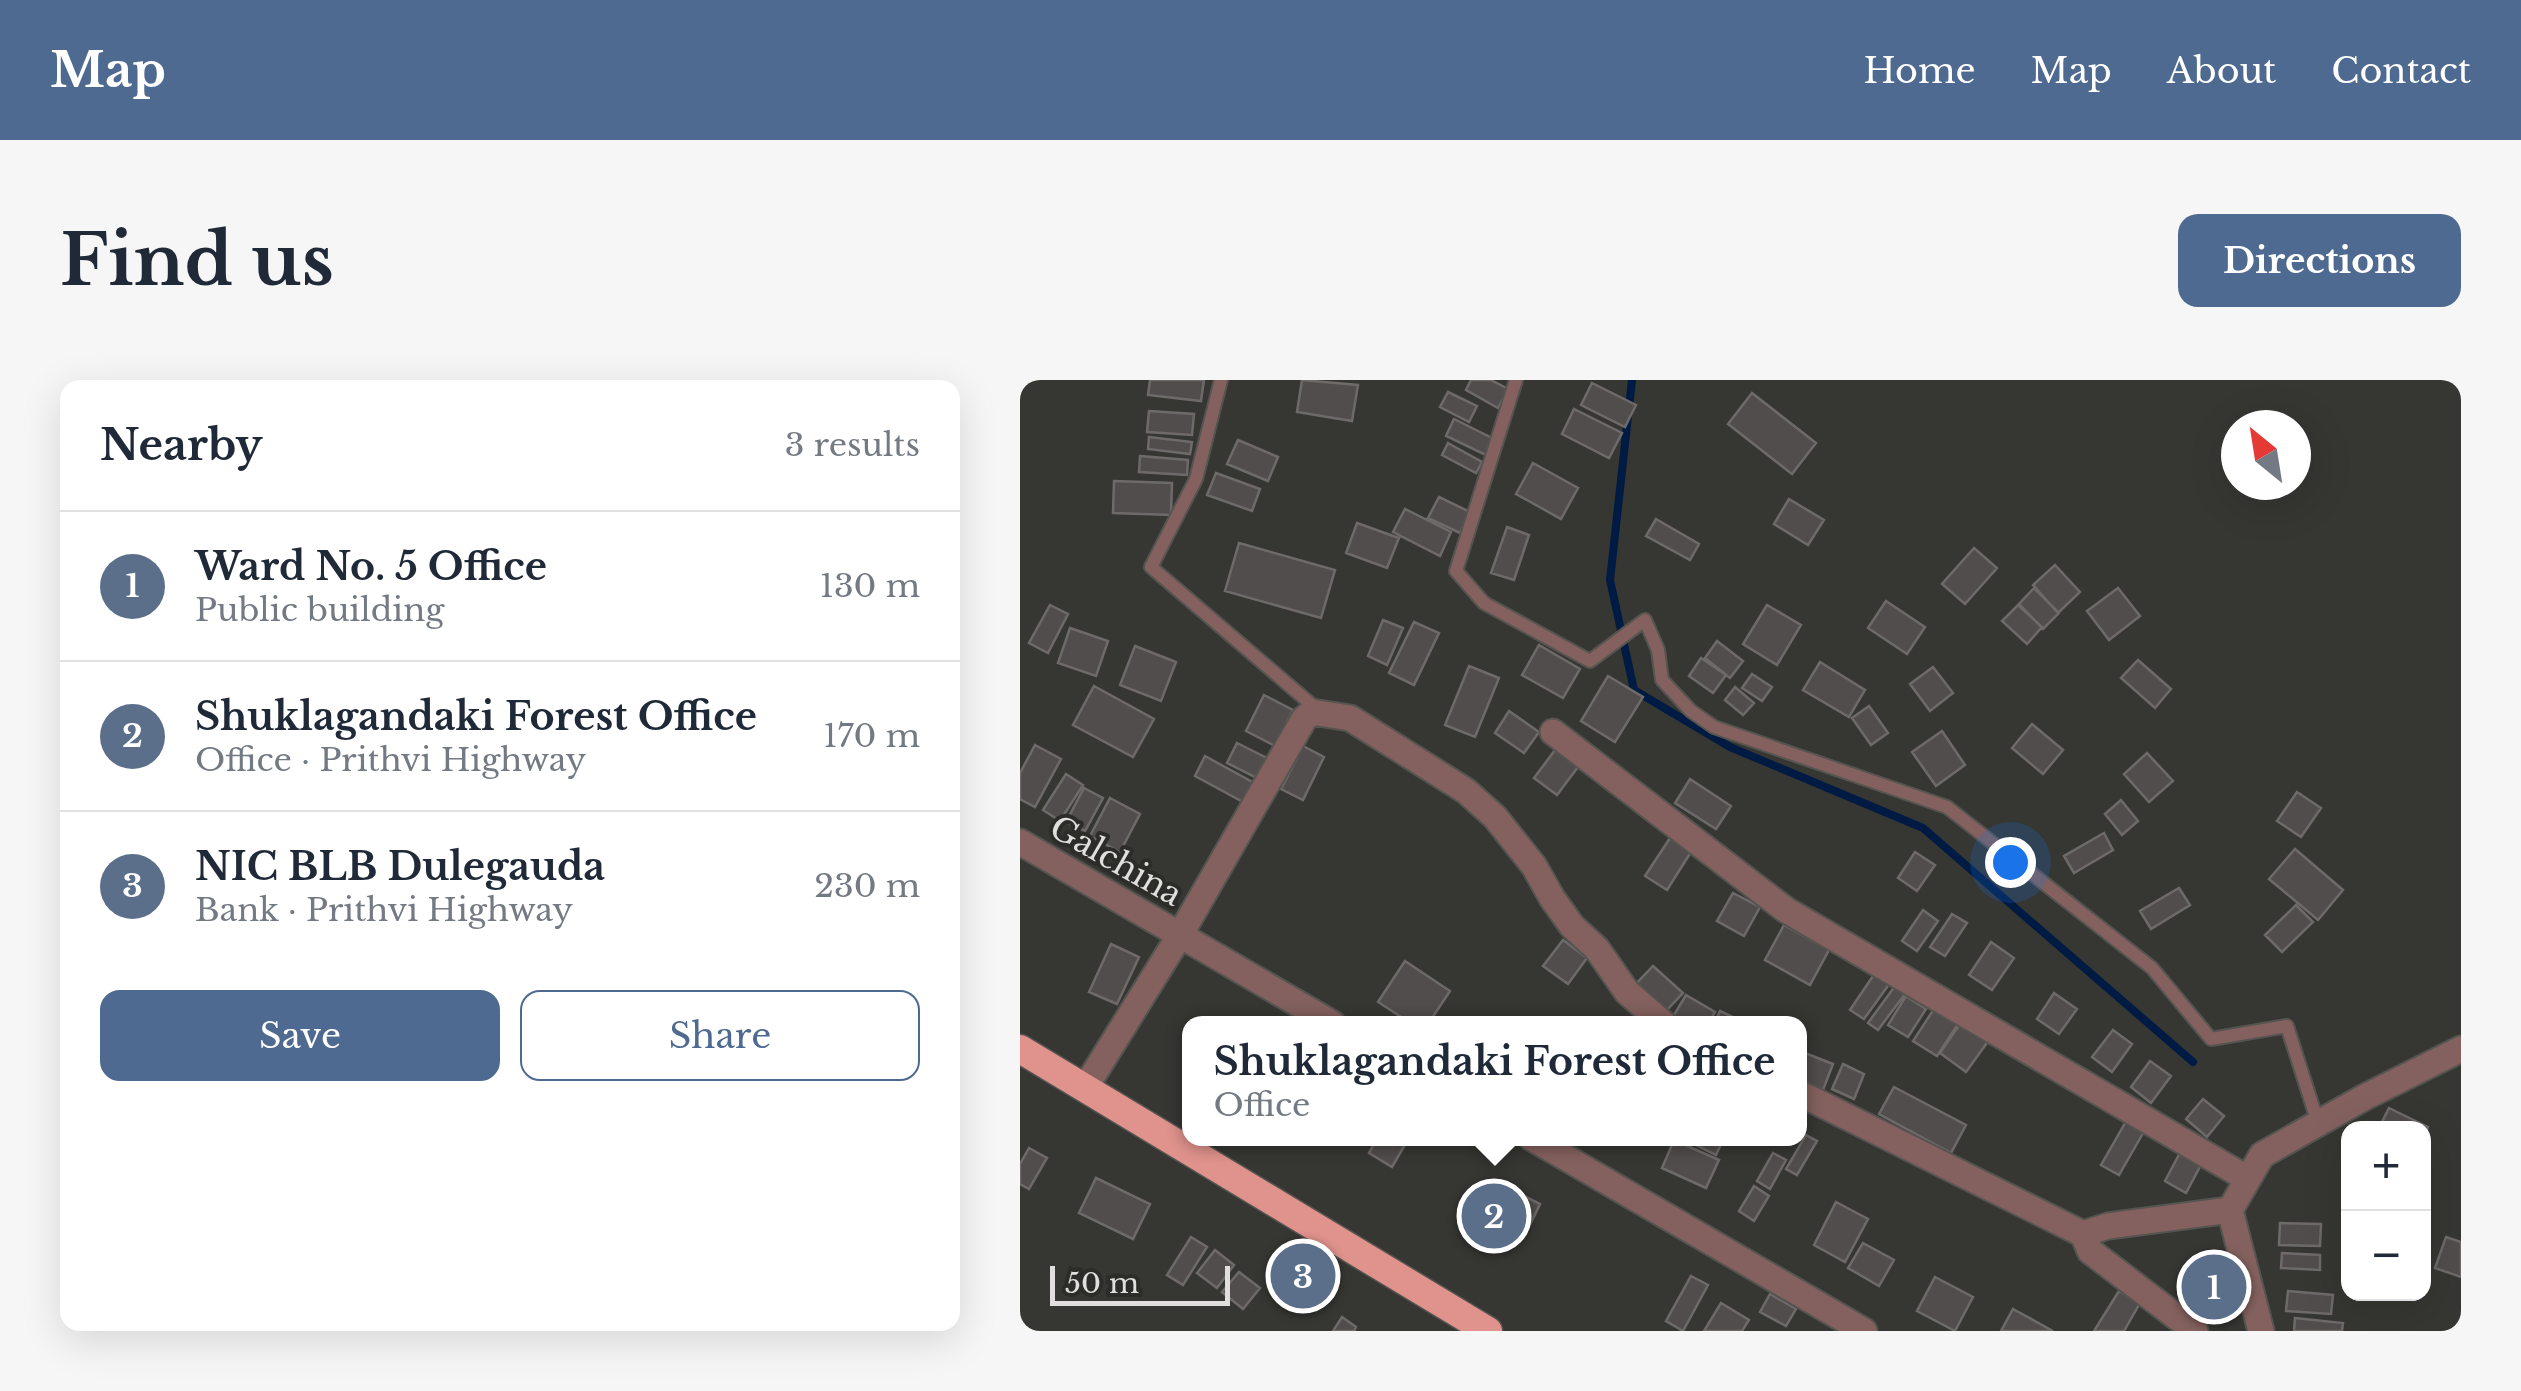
<!DOCTYPE html>
<meta charset="utf-8">
<style>
:root{--surface:#fff;--page:#f6f6f7;--text:#1f2937;--muted:#747a83;--line:#e0e1e3;--accent:#4f6a90}
body{margin:0;font-family:"Libre Baskerville",serif;background:var(--page);color:var(--text)}
.controls{position:absolute;right:30px;bottom:30px;display:grid;overflow:hidden;border-radius:20px;box-shadow:0 10px 40px #0002}
.controls button{width:90px;height:90px;display:grid;place-items:center;padding:0;border:0;border-bottom:2px solid var(--line);background:var(--surface);color:var(--text);font:50px sans-serif}
.compass{position:absolute;left:1201px;top:30px;width:90px;height:90px;border-radius:50%;background:var(--surface);box-shadow:0 10px 40px #0002;rotate:330deg}
.scale{position:absolute;left:30px;bottom:25px;width:180px;box-sizing:border-box;padding-left:10px;border:5px solid #e0dfdd;border-top:0;font-size:28px;line-height:35px;white-space:nowrap;color:#e0dfdd;-webkit-text-stroke:8px #2c2c28;paint-order:stroke}
.you{position:absolute;left:990px;top:482px;width:35px;height:35px;margin:-25px;border:8px solid #fff;border-radius:50%;background:#1a73e8;box-shadow:0 0 0 15px #1a73e833}
.badge{display:grid;place-items:center;width:65px;height:65px;border-radius:50%;background:var(--accent);color:#fff;font-size:32px;font-weight:700}
.pin{position:absolute;translate:-50% -50%;border:5px solid #fff;box-shadow:0 2px 10px #0006}
.popup{position:absolute;left:162px;top:636px;width:625px;height:130px;box-sizing:border-box;display:grid;place-content:center;border-radius:20px;background:var(--surface);filter:drop-shadow(0 2px 8px #0005);font-size:32px;white-space:nowrap;color:var(--muted)}
.popup b{font-size:38px;color:var(--text)}
.popup::after{content:'';position:absolute;left:50%;top:100%;margin-left:-20px;border:20px solid transparent;border-top-color:var(--surface)}
.list{margin:0;padding:0;list-style:none}
h2{display:flex;justify-content:space-between;align-items:center;height:130px;margin:0;padding:0 40px;font-size:42px}
h2 small{font-size:32px;font-weight:400;color:var(--muted)}
.list li{display:grid;grid-template-columns:65px 1fr auto;gap:30px;align-items:center;box-sizing:border-box;height:150px;padding:0 40px;border-top:2px solid var(--line)}
.list b{display:block;font-size:38px;white-space:nowrap}
.list p{margin:0;font-size:32px;white-space:nowrap;color:var(--muted)}
.list em{font-size:32px;font-style:normal;color:var(--muted)}
.actions{display:flex;gap:20px;padding:30px 40px}
.actions a{flex:1;padding:22px 0;border:2px solid var(--accent);border-radius:20px;text-align:center;font-size:35px;color:var(--accent)}
.actions .main{background:var(--accent);color:#fff}
.map{position:relative;flex:none;width:1441px;height:951px;overflow:hidden;border-radius:20px}
header{display:flex;align-items:center;gap:60px;box-sizing:border-box;height:140px;padding:0 50px;background:var(--accent);color:#fff}
header strong{font-size:48px}
nav{display:flex;gap:55px;margin-inline-start:auto;font-size:35px}
.intro{display:flex;align-items:center;justify-content:space-between;box-sizing:border-box;height:240px;padding:0 60px}
h1{margin:0;font-size:70px}
.button{padding:25px 45px;border-radius:20px;background:var(--accent);color:#fff;font-size:35px;font-weight:700}
main{display:flex;gap:60px;padding:0 60px}
aside{flex:1;background:var(--surface);border-radius:20px;box-shadow:0 10px 40px #0002}
.map>svg:first-child{display:block}
.lines{fill:none;stroke-linecap:round;stroke-linejoin:round}
.stream{stroke:#001b43;stroke-width:8}
.building{fill:#514d4c;stroke:#6e6a69;stroke-width:2.5}
.service-casing{stroke:#555451;stroke-width:16}
.minor-casing{stroke:#555451;stroke-width:29}
.trunk-casing{stroke:#555451;stroke-width:31}
.service{stroke:#84615e;stroke-width:12}
.minor{stroke:#84615e;stroke-width:25}
.trunk{stroke:#e0928c;stroke-width:28}
.labels{text-anchor:middle;dominant-baseline:central;stroke-width:8;stroke-linejoin:round;paint-order:stroke}
.street-label{font-size:32px;fill:#e0dfdd;stroke:#2c2c28}
</style>
<header>
<strong>Map</strong>
<nav><a>Home</a><a>Map</a><a>About</a><a>Contact</a></nav>
</header>
<div class="intro"><h1>Find us</h1><a class="button">Directions</a></div>
<main>
<aside>
<h2>Nearby<small>3 results</small></h2>
<ul class="list">
<li><span class="badge" style="background:#5c6f8a">1</span><div><b>Ward No. 5 Office</b><p>Public building</p></div><em>130 m</em></li>
<li><span class="badge" style="background:#5c6f8a">2</span><div><b>Shuklagandaki Forest Office</b><p>Office · Prithvi Highway</p></div><em>170 m</em></li>
<li><span class="badge" style="background:#5c6f8a">3</span><div><b>NIC BLB Dulegauda</b><p>Bank · Prithvi Highway</p></div><em>230 m</em></li>
</ul>
<div class="actions"><a class="main">Save</a><a>Share</a></div>
</aside>
<div class="map">
<svg width="1441" height="951" viewBox="0 0 1441 951">
<rect width="100%" height="100%" fill="#363632"/>
<g class="lines">
<!-- stream -->
<path class="stream" d="M612 0 590 200 614 310 710 367 903 448 1173 682"/>
</g>
<!-- building -->
<path class="building" d="M130 0H184L181 21 128 15Z
M282 0 338 5 332 41 277 32Z
M451 0H471L488 9 478 28 446 10Z
M572 3 616 25 605 47 561 25Z
M428 12 457 26 449 42 420 27Z
M732 13 796 63 772 94 708 44Z
M554 29 602 53 589 78 542 54Z
M129 31 174 34 172 55 127 52Z
M434 39 476 60 468 76 426 56Z
M129 57 172 62 170 74 128 69Z
M218 60 258 77 248 101 207 84Z
M428 63 462 82 456 93 422 75Z
M120 76 168 80 167 95 119 92Z
M513 83 558 108 541 139 496 114Z
M196 93 240 109 232 131 187 115Z
M94 101 152 103 151 135 93 133Z
M419 117 450 132 440 153 408 138Z
M769 119 804 140 788 165 754 144Z
M385 129 431 152 420 176 373 152Z
M636 139 679 164 670 180 626 156Z
M337 143 379 158 367 188 326 173Z
M487 147 509 155 494 200 471 193Z
M219 163 315 190 301 238 205 211Z
M954 168 977 188 945 224 922 204Z
M1035 185 1060 212 1038 233 1013 205Z
M1014 208 1039 233 1023 249 999 224Z
M1098 208 1120 236 1089 260 1067 231Z
M866 221 905 247 887 274 848 248Z
M30 225 48 234 28 273 9 263Z
M747 225 781 245 757 285 723 264Z
M998 225 1022 247 1007 264 982 241Z
M363 240 383 248 367 285 348 276Z
M394 242 419 253 394 305 369 293Z
M50 248 88 261 76 296 38 283Z
M697 261 723 281 710 298 685 278Z
M519 265 560 289 543 318 502 295Z
M115 266 156 282 141 321 100 305Z
M681 278 706 295 693 313 669 296Z
M1118 280 1151 309 1135 328 1101 298Z
M800 282 845 310 829 337 783 310Z
M449 286 479 298 455 357 425 345Z
M913 287 933 313 910 331 890 304Z
M732 294 752 307 742 321 722 308Z
M588 296 623 317 595 362 561 341Z
M74 306 134 339 113 377 53 345Z
M715 307 734 323 723 335 705 320Z
M244 315 273 330 255 366 226 351Z
M849 326 868 353 851 365 832 338Z
M489 331 519 352 504 373 475 353Z
M1012 344 1043 370 1023 394 992 368Z
M922 351 945 385 916 406 892 372Z
M541 362 564 379 537 415 514 398Z
M217 363 249 379 239 399 207 383Z
M15 365 41 379 15 427 0 419V393Z
M283 366 304 377 283 420 261 409Z
M1127 373 1153 401 1129 422 1104 394Z
M185 376 236 404 225 423 175 396Z
M46 394 63 405 40 441 23 430Z
M670 399 711 426 696 449 655 423Z
M64 408 83 418 65 451 46 442Z
M1277 412 1301 428 1281 457 1257 441Z
M90 418 120 434 100 472 70 456Z
M1101 420 1118 441 1102 455 1085 434Z
M1084 453 1093 470 1054 493 1044 476Z
M650 458 671 472 647 510 625 496Z
M1275 469 1323 510 1298 540 1249 499Z
M895 472 915 485 897 511 878 498Z
M1159 508 1170 525 1131 549 1120 531Z
M713 513 740 527 724 556 697 541Z
M1276 525 1293 542 1262 572 1245 555Z
M903 530 918 541 897 571 882 561Z
M932 534 947 543 925 576 910 567Z
M764 545 809 570 790 605 745 580Z
M543 560 567 578 548 604 523 586Z
M971 562 994 578 972 610 949 595Z
M91 564 119 577 97 624 69 612Z
M385 581 430 611 408 644H392L358 622Z
M633 586 663 613 645 632 615 605Z
M855 593 870 603 844 639 830 630Z
M875 606 885 614 858 650 848 643Z
M1034 613 1057 629 1039 654 1017 639Z
M666 615 695 632 688 644H656L651 640Z
M886 616 906 629 888 657 868 645Z
M916 626 940 641 917 676 893 661Z
M700 631 726 643 725 644H694Z
M942 641 969 660 946 692 920 673Z
M1093 650 1112 664 1092 692 1072 677Z
M785 673 813 684 803 710 779 701V688Z
M1130 681 1151 696 1131 723 1111 707Z
M823 684 844 694 834 719 812 709Z
M874 707 946 745 931 773 859 734Z
M1183 719 1204 736 1187 757 1166 739Z
M1369 728 1408 747 1404 756V748H1359Z
M1108 738 1126 748 1099 795 1081 785Z
M786 755 797 761 777 795 766 789Z
M357 758H389L372 787 349 773Z
M662 758H704L696 775Z
M654 760 699 780 686 808 642 788Z
M9 768 27 778 9 809 0 804V784Z
M1162 769 1183 781 1166 813 1145 801Z
M753 773 766 780 750 809 737 801Z
M76 798 130 824 113 859 59 833Z
M734 806 749 816 734 841 719 831Z
M490 809 520 824 508 849 478 834Z
M816 822 848 839 825 882 794 865Z
M1260 843 1301 844 1300 866 1259 865Z
M171 857 187 867 163 905 147 895Z
M1426 857 1441 862V897L1415 888Z
M843 863 874 880 859 906 828 888Z
M195 870 214 885 197 908 177 893Z
M1262 873 1300 875V890L1261 888Z
M1207 889 1213 918 1181 924 1176 895Z
M219 892 240 908 223 929 202 912Z
M671 896 688 905 663 951 646 941Z
M915 897 953 917 935 951 897 931Z
M1099 911 1120 923 1104 951H1074Z
M1268 911 1313 915 1311 934 1266 931Z
M750 914 776 929 766 946 740 932Z
M701 923 729 940 722 951H684Z
M993 929 1033 951H981Z
M322 937 336 947 334 951H313Z
M1275 938 1323 943 1322 951H1274Z"/>
<g class="lines">
<!-- service casing -->
<g class="service-casing">
<path id="service" d="M201 0 176 99 131 187 299 331
M496 0 436 191 464 223 570 281 625 240 638 270 642 300 671 331 694 347 927 427 1132 588 1191 659 1267 646 1298 743"/>
</g>
<!-- minor casing -->
<g class="minor-casing">
<path id="minor" d="M533 352 766 530 1228 799
M0 462 313 644
M65 708 160 555 284 339 292 332 330 338 446 411 475 437 514 486 532 518 552 546 577 569 607 612 644 644
M779 713 1063 854 1070 871 1175 951
M512 758 844 951
M1063 854 1088 846 1210 830
M1241 951 1210 830 1242 775 1345 717 1441 669"/>
</g>
<!-- trunk casing -->
<g class="trunk-casing">
<path id="trunk" d="M0 669 468 951"/>
</g>
<!-- service -->
<use href="#service" class="service"/>
<!-- minor -->
<use href="#minor" class="minor"/>
<!-- trunk -->
<use href="#trunk" class="trunk"/>
</g>
<g class="labels">
<!-- street labels -->
<g class="street-label">
<text transform="translate(96 481) rotate(30)">Galchina</text>
</g>
</g>
</svg>
<div class="controls">
<button>+</button>
<button>−</button>
</div>
<svg class="compass" viewBox="-18 -18 36 36"><path d="M0-13l5 13h-10z" fill="#e53935"/><path d="M0 13l5-13h-10z" fill="#747a83"/></svg>
<div class="scale">50 m</div>
<div class="you"></div>
<div class="pin badge" style="left:1194px;top:907px;background:#5c6f8a">1</div>
<div class="pin badge" style="left:474px;top:836px;background:#5c6f8a">2</div>
<div class="popup"><b>Shuklagandaki Forest Office</b>Office</div>
<div class="pin badge" style="left:283px;top:896px;background:#5c6f8a">3</div>
</div>
</main>
